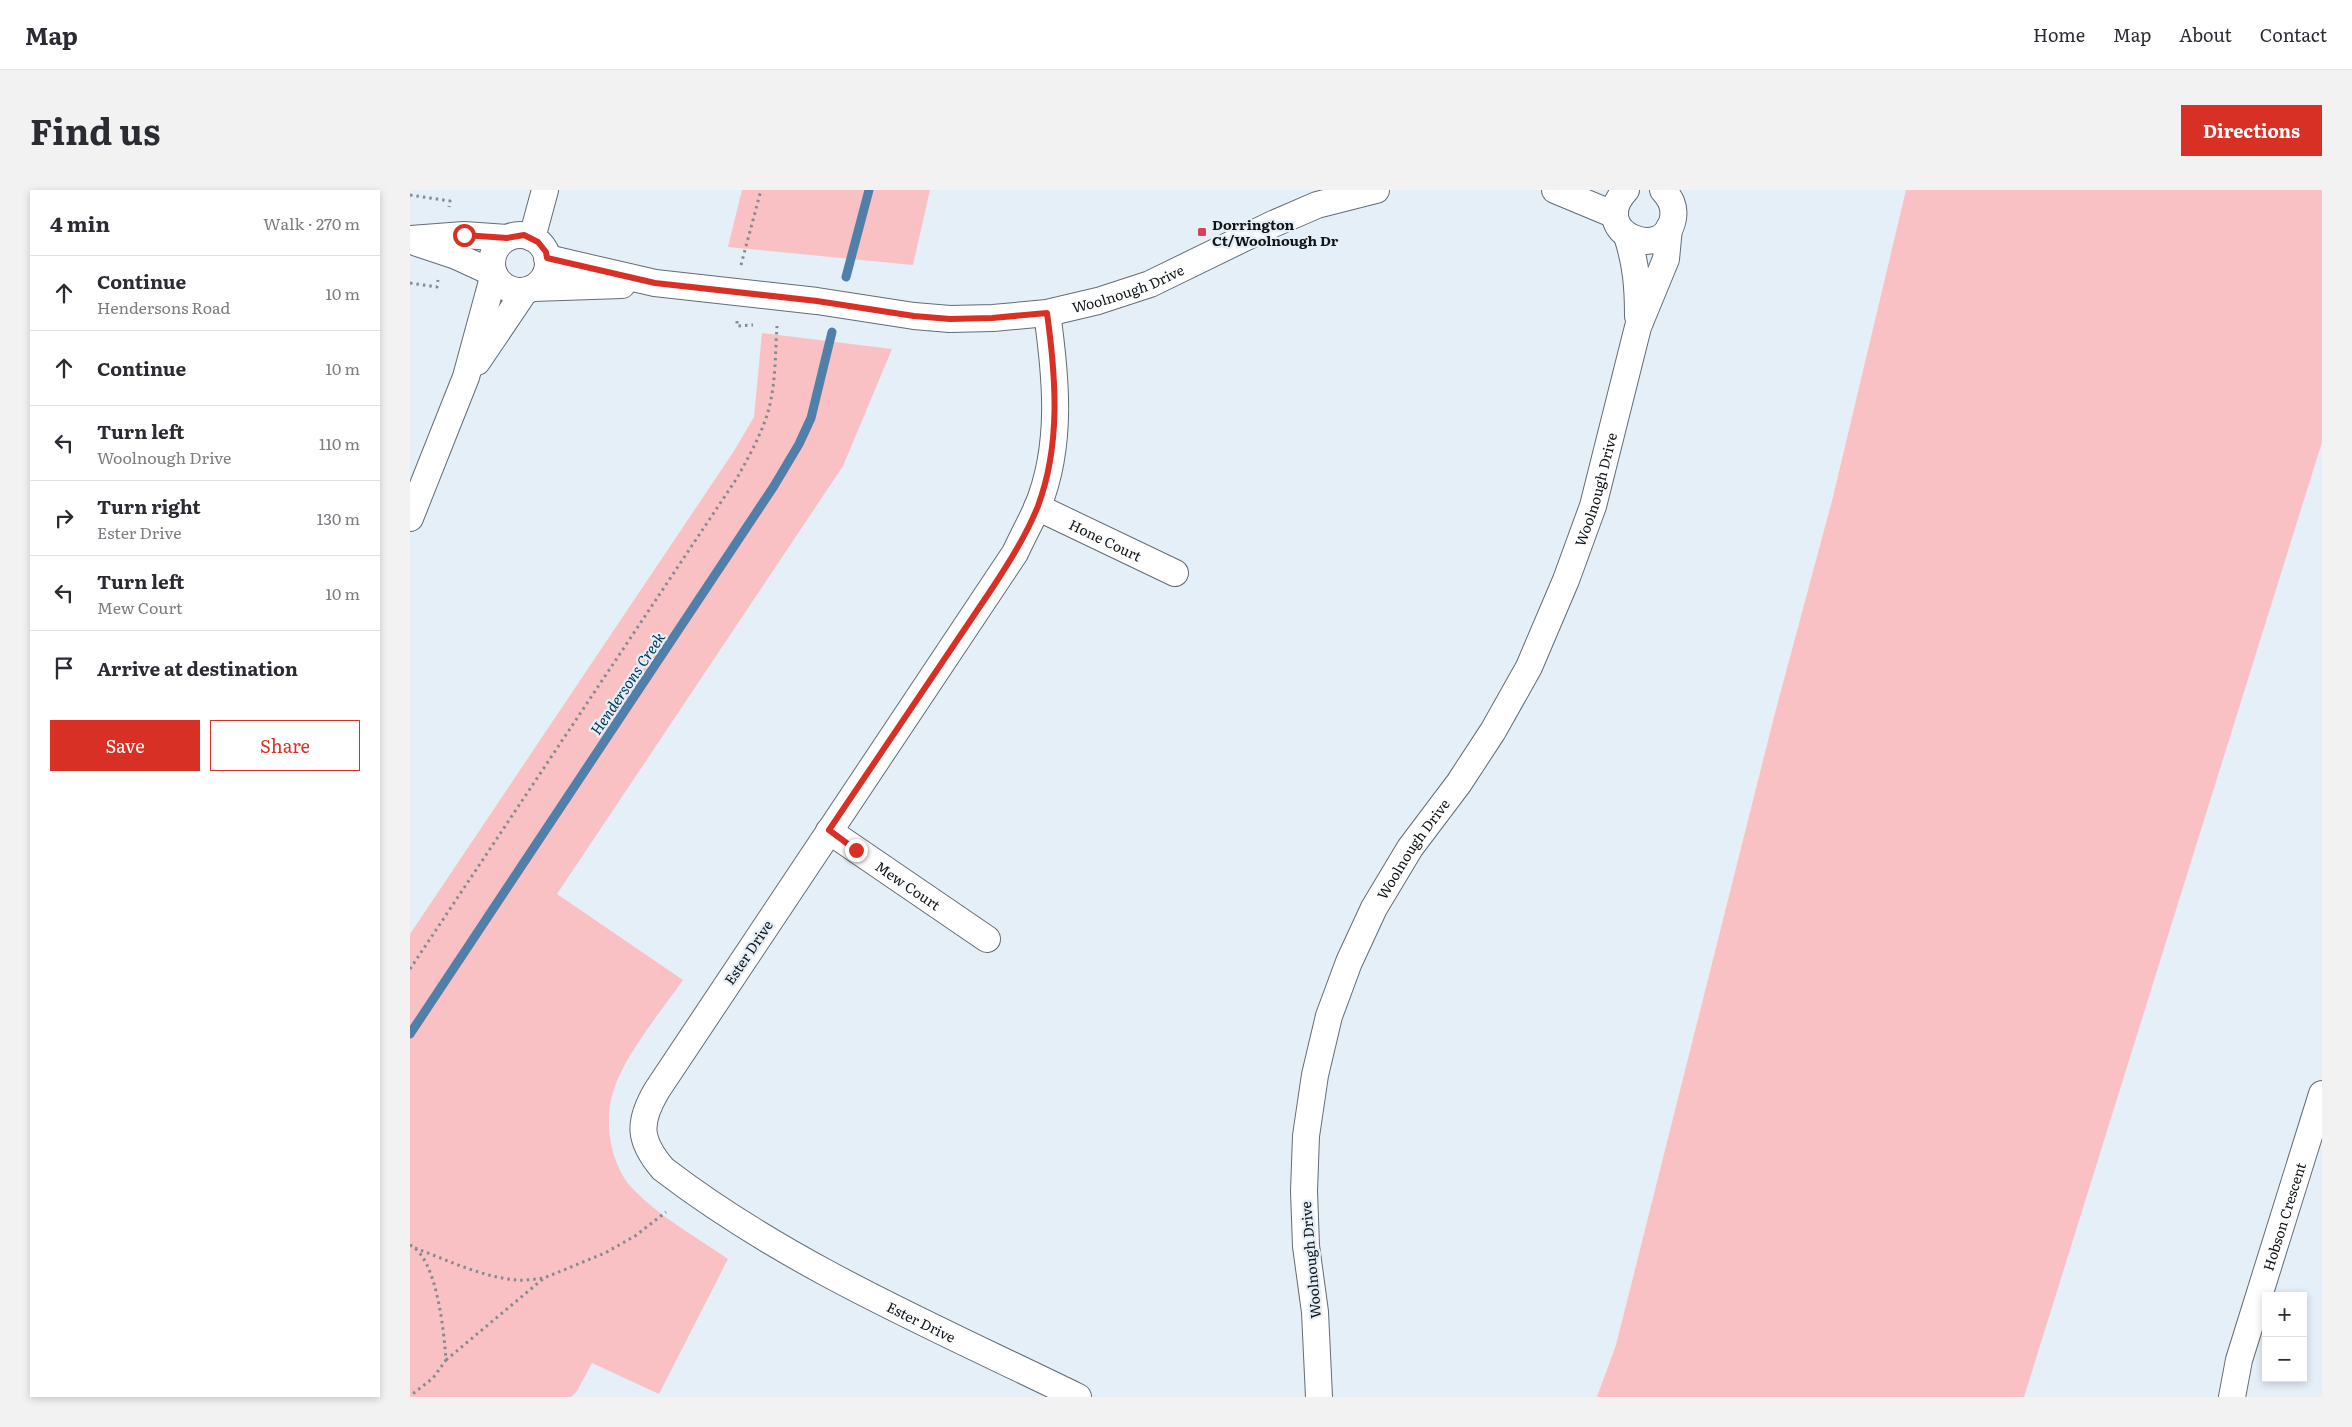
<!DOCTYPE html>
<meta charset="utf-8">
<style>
:root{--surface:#fff;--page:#f2f2f3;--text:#2b2b33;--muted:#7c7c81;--line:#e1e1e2;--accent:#d93025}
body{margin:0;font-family:Literata,serif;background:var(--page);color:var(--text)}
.controls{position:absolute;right:15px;bottom:15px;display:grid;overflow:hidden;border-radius:0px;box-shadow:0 2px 8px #0003}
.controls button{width:45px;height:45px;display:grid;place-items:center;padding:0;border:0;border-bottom:1px solid var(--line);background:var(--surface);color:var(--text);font:25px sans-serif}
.stop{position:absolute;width:15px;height:15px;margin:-11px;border:4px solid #d93025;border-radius:50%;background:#fff}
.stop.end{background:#d93025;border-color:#fff;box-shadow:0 1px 5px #0008}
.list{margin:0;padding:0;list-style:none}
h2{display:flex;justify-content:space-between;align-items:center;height:65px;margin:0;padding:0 20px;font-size:21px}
h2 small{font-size:16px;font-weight:400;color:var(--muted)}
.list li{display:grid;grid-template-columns:32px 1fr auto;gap:15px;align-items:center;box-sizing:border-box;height:75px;padding:0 20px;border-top:1px solid var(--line)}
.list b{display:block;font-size:19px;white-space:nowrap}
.list p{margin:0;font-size:16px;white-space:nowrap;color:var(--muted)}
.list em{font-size:16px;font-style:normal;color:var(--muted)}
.actions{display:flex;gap:10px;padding:15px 20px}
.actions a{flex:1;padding:11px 0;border:1px solid var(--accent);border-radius:0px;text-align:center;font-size:18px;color:var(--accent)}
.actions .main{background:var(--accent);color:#fff}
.icon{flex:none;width:28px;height:28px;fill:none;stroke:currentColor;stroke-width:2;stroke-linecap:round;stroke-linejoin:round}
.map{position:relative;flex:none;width:1912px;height:1207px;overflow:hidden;border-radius:0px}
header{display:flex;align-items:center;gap:30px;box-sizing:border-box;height:70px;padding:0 25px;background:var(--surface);border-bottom:1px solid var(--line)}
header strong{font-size:24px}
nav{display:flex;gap:28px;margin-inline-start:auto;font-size:18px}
.intro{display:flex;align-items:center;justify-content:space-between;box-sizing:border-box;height:120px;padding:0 30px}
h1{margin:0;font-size:35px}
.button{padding:12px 22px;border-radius:0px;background:var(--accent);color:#fff;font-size:18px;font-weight:700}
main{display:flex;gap:30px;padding:0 30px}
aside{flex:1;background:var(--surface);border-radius:0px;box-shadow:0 2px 8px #0003}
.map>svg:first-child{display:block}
.green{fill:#f9c1c4}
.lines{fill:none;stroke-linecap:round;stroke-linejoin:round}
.stream{stroke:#5080aa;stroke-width:9}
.street-casing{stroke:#646c74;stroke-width:28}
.path{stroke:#848b91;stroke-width:3;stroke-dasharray:2.5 4;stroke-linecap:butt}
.street{stroke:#fff;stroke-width:26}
.route{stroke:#d93025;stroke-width:6}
.poi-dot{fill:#d4435b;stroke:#e5eff8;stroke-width:2}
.labels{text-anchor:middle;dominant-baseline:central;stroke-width:4.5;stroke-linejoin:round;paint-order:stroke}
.poi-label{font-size:14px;font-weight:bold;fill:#101417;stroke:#e5eff8;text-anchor:start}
.street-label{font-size:14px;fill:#101417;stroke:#e5eff8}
.water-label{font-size:15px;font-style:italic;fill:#00355a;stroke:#e5eff8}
</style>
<header>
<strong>Map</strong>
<nav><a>Home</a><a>Map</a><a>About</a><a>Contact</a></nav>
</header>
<div class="intro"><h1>Find us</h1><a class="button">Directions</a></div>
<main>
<aside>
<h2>4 min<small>Walk · 270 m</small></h2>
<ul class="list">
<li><svg class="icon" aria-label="ahead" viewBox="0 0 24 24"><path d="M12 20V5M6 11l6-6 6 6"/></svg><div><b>Continue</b><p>Hendersons Road</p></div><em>10 m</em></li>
<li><svg class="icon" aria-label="ahead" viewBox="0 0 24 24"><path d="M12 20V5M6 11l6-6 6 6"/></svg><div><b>Continue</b></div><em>10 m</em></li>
<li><svg class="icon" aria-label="left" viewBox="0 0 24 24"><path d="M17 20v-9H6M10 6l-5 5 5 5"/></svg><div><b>Turn left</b><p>Woolnough Drive</p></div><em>110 m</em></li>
<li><svg class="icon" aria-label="right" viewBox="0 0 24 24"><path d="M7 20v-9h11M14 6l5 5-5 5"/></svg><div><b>Turn right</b><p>Ester Drive</p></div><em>130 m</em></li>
<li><svg class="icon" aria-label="left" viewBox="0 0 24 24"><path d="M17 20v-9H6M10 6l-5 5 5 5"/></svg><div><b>Turn left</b><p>Mew Court</p></div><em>10 m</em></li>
<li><svg class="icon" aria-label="arrive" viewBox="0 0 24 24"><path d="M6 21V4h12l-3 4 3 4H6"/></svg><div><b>Arrive at destination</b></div></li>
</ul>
<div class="actions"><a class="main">Save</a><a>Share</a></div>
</aside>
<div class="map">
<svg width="1912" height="1207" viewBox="0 0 1912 1207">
<rect width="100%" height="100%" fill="#e5eff8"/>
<!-- green -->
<path class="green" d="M332 0H520L503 75 318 57Z
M1496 0H1912V252L1614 1207H1187L1206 1155 1365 523 1423 307Z
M352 143 482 159 433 276 147 704 273 790C252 820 215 865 204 899 193 930 200 975 223 999 250 1027 286 1047 318 1069L249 1204 182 1173 167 1201 161 1207H0V744L324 261 344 227Z"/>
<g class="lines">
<!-- stream -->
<path class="stream" d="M436 87 459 0
M0 844 364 296 389 254 401 228 422 142"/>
<!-- street casing -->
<g class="street-casing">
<g id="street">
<path d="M1145 0 1205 25"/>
<path d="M1216 0C1176 43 1256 74 1263 28 1265 16 1260 8 1253 0"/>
<circle cx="110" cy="73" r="28"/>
<path d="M1217 46C1226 73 1228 97 1228 126"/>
<path d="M122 48 135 0"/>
<path d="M0 49 54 45 97 48"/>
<path d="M7 53 46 66 83 83"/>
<path id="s1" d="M137 68 245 93 407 111 504 126 540 129 583 128 637 123 688 111 740 94 863 34 907 15 966 0"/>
<path d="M123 98 212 95"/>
<path id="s2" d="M637 123C646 187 653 256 627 318 620 333 612 348 605 363L247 900C228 932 228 950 253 979 378 1075 527 1138 668 1207"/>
<path d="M67 172 115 101"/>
<path id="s3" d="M627 317 765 383"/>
<path d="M0 328 56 187 84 84"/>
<path id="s4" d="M419 641 577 749"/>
<path id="s5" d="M909 1207 905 1122 896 1056 894 1001 896 946 905 885 919 826 939 772 964 718 1000 658 1049 593 1083 541 1119 477 1156 390 1183 316 1228 137 1256 69 1259 38"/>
<path id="s6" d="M1822 1207 1829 1170 1912 904"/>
</g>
</g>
<!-- path -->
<path class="path" d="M0 5 40 11 39 17
M331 75 351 0
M0 93 27 97 28 90
M327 131V136L343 135
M0 779 327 288C338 268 350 247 357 225 366 197 365 165 367 136
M0 1055C27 1068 34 1142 36 1170L23 1188 0 1206
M5 1058C37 1070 72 1087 106 1090 115 1091 125 1089 134 1088
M36 1170 134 1088 195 1063 225 1046 256 1022"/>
<!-- street -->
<use href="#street" class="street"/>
</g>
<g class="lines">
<!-- route -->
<path class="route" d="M54 45 97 48 114 45 128 52 136 62 137 68 245 93 407 111 504 126 540 129 582 128 637 123C646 188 651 254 628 316 616 346 598 374 581 400L419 640 446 660"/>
</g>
<!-- markers -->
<rect class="poi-dot" x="787" y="37" width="10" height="10" rx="2.5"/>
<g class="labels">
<!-- poi labels -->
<g class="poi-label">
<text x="802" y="34">Dorrington<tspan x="802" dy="16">Ct/Woolnough Dr</tspan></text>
</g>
<!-- street labels -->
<g class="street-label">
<text stroke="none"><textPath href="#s1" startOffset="590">Woolnough Drive</textPath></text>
<text stroke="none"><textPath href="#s5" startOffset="978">Woolnough Drive</textPath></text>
<text stroke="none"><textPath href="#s3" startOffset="76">Hone Court</textPath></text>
<text stroke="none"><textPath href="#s5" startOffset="572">Woolnough Drive</textPath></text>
<text stroke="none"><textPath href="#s4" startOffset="96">Mew Court</textPath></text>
<text transform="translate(338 762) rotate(-56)">Ester Drive</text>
<text stroke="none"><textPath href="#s6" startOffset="188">Hobson Crescent</textPath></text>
<text transform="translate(900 1070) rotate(-95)">Woolnough Drive</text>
<text stroke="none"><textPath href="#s2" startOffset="1281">Ester Drive</textPath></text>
</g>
<!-- water labels -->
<g class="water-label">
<text transform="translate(217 493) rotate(-56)">Hendersons Creek</text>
</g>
</g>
</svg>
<div class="controls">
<button>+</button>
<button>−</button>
</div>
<div class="stop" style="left:54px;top:45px"></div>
<div class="stop end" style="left:446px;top:660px"></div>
</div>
</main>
